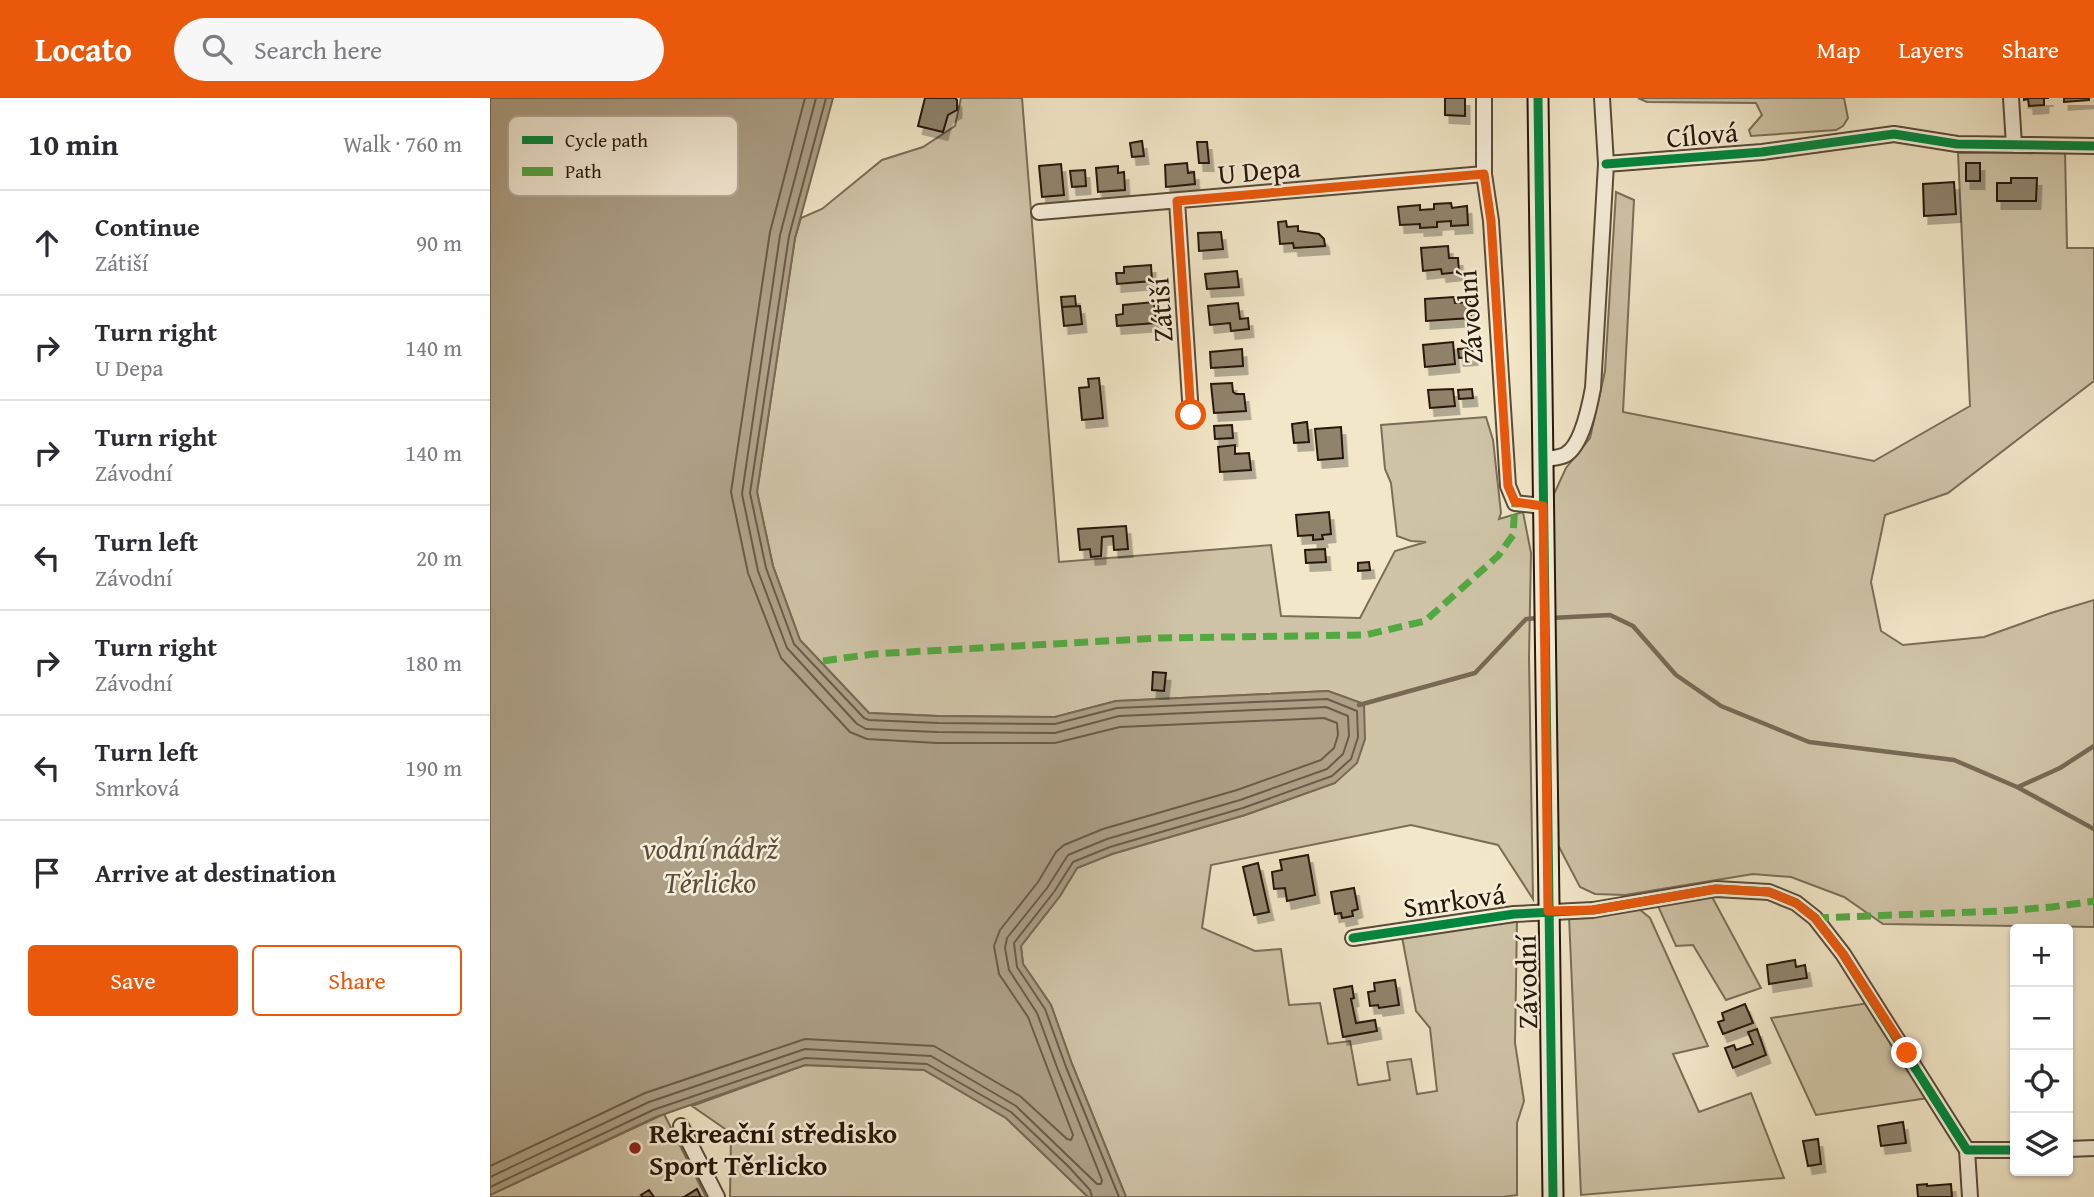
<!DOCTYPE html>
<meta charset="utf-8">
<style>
:root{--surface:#fff;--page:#f7f7f7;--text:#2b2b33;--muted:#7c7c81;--line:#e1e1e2;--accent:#ea580c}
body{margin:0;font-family:"Gentium Book Plus",serif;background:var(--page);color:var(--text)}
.controls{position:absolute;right:21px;bottom:21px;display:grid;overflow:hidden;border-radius:7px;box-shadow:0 2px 5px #0004}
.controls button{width:63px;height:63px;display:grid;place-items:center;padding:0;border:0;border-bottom:2px solid var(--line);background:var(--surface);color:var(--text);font:35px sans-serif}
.stop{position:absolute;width:21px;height:21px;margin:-16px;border:5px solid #ea580c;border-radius:50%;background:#fff}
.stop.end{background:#ea580c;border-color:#fff;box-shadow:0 2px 7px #0008}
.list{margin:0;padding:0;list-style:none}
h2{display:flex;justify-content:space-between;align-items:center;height:91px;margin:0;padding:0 28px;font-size:30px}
h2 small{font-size:23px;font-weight:400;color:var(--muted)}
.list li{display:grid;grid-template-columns:46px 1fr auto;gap:21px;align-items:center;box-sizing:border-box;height:105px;padding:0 28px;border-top:2px solid var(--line)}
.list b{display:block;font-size:26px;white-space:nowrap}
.list p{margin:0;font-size:23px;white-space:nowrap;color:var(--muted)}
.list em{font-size:23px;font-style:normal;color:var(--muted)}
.actions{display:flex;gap:14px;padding:21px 28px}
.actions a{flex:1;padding:16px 0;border:2px solid var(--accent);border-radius:7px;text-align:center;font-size:24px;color:var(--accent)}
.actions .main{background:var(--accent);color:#fff}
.icon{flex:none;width:38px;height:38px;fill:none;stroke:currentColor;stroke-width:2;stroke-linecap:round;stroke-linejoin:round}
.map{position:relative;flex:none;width:1604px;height:1099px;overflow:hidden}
header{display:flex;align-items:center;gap:42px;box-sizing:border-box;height:98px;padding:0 35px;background:var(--accent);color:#fff}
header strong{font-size:33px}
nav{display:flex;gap:38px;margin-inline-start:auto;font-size:24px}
.search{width:490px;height:63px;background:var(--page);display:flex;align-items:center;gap:18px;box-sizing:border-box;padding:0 24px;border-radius:38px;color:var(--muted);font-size:26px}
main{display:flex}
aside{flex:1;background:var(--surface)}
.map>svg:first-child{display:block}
.green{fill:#cfc4a7;stroke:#7a6e58;stroke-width:2}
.water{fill:#ada087;stroke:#776954;stroke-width:2}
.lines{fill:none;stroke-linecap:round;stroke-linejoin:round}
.shore{stroke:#6a5c48;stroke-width:2}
.stream{stroke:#776954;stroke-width:4.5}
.building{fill:#90836c;stroke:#261708;stroke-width:2;filter:url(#shadow)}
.minor-casing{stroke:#594b38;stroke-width:18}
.secondary-casing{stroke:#261708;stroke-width:23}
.minor{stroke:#f7efdb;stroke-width:14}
.secondary{stroke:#f7efdb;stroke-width:19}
.quiet{stroke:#53a941;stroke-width:7;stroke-dasharray:14 7;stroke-linecap:butt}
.cycleway-casing{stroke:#f7efdb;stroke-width:13}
.cycleway{stroke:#00873e;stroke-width:9}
.route{stroke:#ea580c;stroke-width:9}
.poi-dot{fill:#8f2418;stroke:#f7efdb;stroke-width:2.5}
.labels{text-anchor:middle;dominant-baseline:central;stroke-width:5;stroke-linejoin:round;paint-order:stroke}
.street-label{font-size:28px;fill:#261708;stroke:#f7efdb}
.poi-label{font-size:28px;font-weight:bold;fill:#261708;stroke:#f7efdb;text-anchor:start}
.water-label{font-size:30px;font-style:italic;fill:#5c4e3b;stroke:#f7efdb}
.key{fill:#f7efdb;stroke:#b8ae9c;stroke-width:2}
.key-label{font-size:19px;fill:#261708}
</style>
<header>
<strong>Locato</strong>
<div class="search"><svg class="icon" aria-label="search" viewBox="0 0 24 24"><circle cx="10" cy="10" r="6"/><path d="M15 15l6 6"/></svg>Search here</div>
<nav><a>Map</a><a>Layers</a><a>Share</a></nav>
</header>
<main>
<aside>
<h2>10 min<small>Walk · 760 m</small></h2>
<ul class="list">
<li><svg class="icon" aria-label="ahead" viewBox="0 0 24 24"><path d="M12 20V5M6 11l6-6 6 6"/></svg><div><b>Continue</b><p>Zátiší</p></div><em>90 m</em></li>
<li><svg class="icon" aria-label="right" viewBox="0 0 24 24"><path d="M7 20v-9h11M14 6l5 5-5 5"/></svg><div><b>Turn right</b><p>U Depa</p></div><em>140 m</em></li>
<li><svg class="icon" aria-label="right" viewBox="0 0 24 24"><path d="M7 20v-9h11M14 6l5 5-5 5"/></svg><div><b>Turn right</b><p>Závodní</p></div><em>140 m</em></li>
<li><svg class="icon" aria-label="left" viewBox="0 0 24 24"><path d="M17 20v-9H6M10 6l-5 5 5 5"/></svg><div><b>Turn left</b><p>Závodní</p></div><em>20 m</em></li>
<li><svg class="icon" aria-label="right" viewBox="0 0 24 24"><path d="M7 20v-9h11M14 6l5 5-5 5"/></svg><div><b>Turn right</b><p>Závodní</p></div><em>180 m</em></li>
<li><svg class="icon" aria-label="left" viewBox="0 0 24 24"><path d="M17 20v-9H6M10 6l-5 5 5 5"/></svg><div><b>Turn left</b><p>Smrková</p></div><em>190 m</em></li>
<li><svg class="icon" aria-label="arrive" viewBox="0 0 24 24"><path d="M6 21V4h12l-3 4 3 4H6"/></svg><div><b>Arrive at destination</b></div></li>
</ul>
<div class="actions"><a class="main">Save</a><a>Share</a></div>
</aside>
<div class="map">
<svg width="1604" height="1099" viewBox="0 0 1604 1099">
<defs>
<filter id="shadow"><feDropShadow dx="4.5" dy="8" stdDeviation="0" flood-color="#0004"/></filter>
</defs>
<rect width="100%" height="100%" fill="#f2e7c8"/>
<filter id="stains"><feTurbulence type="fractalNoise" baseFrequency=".00286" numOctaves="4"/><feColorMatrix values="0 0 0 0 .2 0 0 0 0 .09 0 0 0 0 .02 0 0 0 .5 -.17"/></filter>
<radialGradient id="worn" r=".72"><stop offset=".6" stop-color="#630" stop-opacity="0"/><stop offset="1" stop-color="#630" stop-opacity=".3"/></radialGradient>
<!-- green -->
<path class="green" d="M471 0H532L569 464 781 447 791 518 870 520 905 453 936 444 921 443 907 438 901 385 895 371 891 327 996 319 1003 342 1011 415 1009 421 1033 414 1041 455 1039 559 1043 801 1008 747 921 727 721 767 712 830 765 853 791 851 799 907 830 905 838 946 860 943 868 987 900 982 897 964 921 961 927 996 947 993 940 930 926 913 912 839 1027 822 1025 945 1034 1003 1027 1025V1097L1013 1099H636L582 966 561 907 533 866 531 848 570 798 587 770 622 756 755 717 845 685 874 606 838 593 626 603 565 619 448 618 379 615 310 542 283 468 267 394 305 140 311 120 332 111 392 62 433 49 465 28Z
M1148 0H1354L1358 20 1353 28 1346 32 1261 38 1259 32 1272 17 1266 5 1157 4Z
M1575 53 1577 150H1604V283L1458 395 1395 417 1381 484 1391 533 1413 547 1494 539 1561 515 1604 502V829L1393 826 1354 799 1301 779 1263 776 1135 797 1105 796 1090 789 1068 747 1063 398 1076 370 1100 340 1115 273 1126 94 1144 102 1133 314 1384 363 1480 308 1468 55Z
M1221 797 1271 890 1236 902 1203 847 1186 848 1168 808V806Z
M1149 811 1160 820 1218 948 1183 956 1209 1014 1261 995 1294 1080 1091 1097 1079 818Z
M1379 905 1438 1000 1326 1017 1281 920Z
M315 967 434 972 516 1020 598 1099H240L241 1035 202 1008Z
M174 1016 216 1099H0V1097Z"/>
<!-- water -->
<path class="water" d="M0 0H343L305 140 267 394 283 468 310 542 379 615 448 618 565 619 626 603 838 593 874 606 875 641 867 665 845 685 755 717 622 756 587 770 570 798 531 848 533 866 561 907 582 966 636 1099H598L516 1020 434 972 315 967 166 1019 0 1097Z"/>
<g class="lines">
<!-- shore -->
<path class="shore" d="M336 0 299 138 260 395 276 470 304 546 374 620 379 622 448 625 565 626 627 610 837 601 867 613 868 639 861 661 842 678 753 710 620 749 583 764 564 794 524 845 527 869 555 911 576 969 629 1099
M0 1068 155 995 315 941 444 948 530 998 577 1041 581 1042 583 1037 538 919 509 876 504 848 510 832 548 784 566 754 574 747 613 731 747 692 831 662 844 650 848 637 847 625 834 620 630 629 565 645H447L377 641 360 634 291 560 258 475 241 394 280 134 315 0
M0 1079 159 1004 315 951 441 958 526 1008 607 1086H611L612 1082 568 972 547 915 519 872 515 850 517 840 557 790 578 757 617 741 750 702 837 671 853 656 859 638 858 618 836 609 629 618 565 635 447 634 376 631 367 626 297 550 268 473 252 396 290 137 326 0
M0 1089 163 1012 315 960 437 966 521 1014 578 1068 600 1092 602 1099"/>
<!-- stream -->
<path class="stream" d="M1061 520 1120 517 1143 528 1186 577 1231 608 1319 644 1464 662 1527 689 1604 731
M869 607 985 575 1036 521 1049 520
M1528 689 1570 670 1604 648"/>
</g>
<!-- building -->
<path class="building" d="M435 0H465L467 2V12L458 17 453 34 428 28Z
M955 0H975V18L955 17Z
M1534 0H1559H1554V7L1539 8 1538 1 1534 2Z
M1574 0H1599V2L1574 4Z
M652 43 654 58 642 59 640 45Z
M707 44H717L719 65H709Z
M697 65 698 75 704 74 705 86 676 89 675 67Z
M1476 65H1490V83H1476Z
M571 66 574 97 552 99 549 68Z
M628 68V75L634 74 635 92 608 94 606 70Z
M595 72 596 88 582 89 580 73Z
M1521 80H1547L1546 103H1507V85H1521Z
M1464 84 1466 116 1434 118 1433 86Z
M961 105 962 110 977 108 978 127 961 128V123L947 124V129L930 130V126L910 127 908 109 930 107V112L944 111V106Z
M796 123 797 129 808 128V133L829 136 834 141 835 148 804 150 803 145 790 146 788 124Z
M731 134 733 151 709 153 708 135Z
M958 148 959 160H968L969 174 952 176 951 171 933 173 931 150Z
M661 167 662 183 627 186 626 175H634V169Z
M747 173 749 189 717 191 715 176Z
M585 198 586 208 572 209 571 199Z
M964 199 965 205 980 204 981 220 936 223 935 201Z
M664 204 666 225 627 228 626 217 633 216V207Z
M748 205 750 221 758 220 759 231 741 233 740 225 720 227 718 208Z
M590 208 592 226 574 228 572 209Z
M963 244 965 266 935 269 933 247Z
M982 250 983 259 969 260 968 251Z
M752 251 753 268 721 270 720 254Z
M609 280 613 320 592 322 589 290 599 289 598 281Z
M742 285 743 294 746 296H754L756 313 724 315 721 286Z
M963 291 965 308 940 310 938 292Z
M982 291 983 300 969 301 968 292Z
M817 324 819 344 804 345 802 326Z
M742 327 743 340 725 341 724 328Z
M851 329 853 360 828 362 825 331Z
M745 347V356L759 355 761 372 730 374 728 349Z
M839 414 841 436 832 437 833 441 823 442V437L808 438 806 417Z
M636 428 638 451 624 452 623 438 612 439 611 458 601 459 600 451 590 452 588 431Z
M835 451 836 464 816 465 815 452Z
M879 464 880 472 868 473V465Z
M663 574 676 575 674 593 662 592Z
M818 757 825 797 797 803 795 790 784 791 782 774 792 772 790 762Z
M768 765 779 814 764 817 753 769Z
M864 790 868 811 862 813 863 818 852 820 851 815 845 816 841 794Z
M1305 862 1306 869 1315 867 1317 880 1279 886 1277 867Z
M905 882 909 907 889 910 888 907 880 908 878 894 885 893 884 885Z
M862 888 864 900 861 901 866 925 885 922 887 933 853 939 844 891Z
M1255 906 1263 925 1233 936 1228 924 1234 922 1232 915Z
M1267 931 1276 957 1243 970 1235 950 1244 947 1246 952 1263 946 1258 934Z
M1413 1024 1416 1045 1391 1048 1388 1028Z
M1328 1041 1331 1066 1318 1068 1313 1043Z
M1437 1086V1088L1461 1086 1462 1099H1428L1427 1087Z
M207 1091 211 1099H194Z
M159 1092 164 1099H153L151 1097Z"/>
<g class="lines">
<!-- minor casing -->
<g class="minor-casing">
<path id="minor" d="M994 0V76L1001 123 1018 388 1025 405 1053 408
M1521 0 1524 47
M1116 66 1272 54 1404 36 1467 46 1604 48
M687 103 701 317
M549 114 994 76
M1053 362C1059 360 1069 360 1075 357 1092 348 1100 306 1103 290L1116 66 1112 0
M863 840 1024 816 1103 812 1226 791 1279 794 1306 805 1325 820 1353 856 1477 1052H1525
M191 1028 227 1099
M1578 1051 1604 1050
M1477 1052 1480 1099"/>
</g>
<!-- secondary casing -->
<g class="secondary-casing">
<path id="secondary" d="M1048 0 1063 1099"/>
</g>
<!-- minor -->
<use href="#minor" class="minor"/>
<!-- secondary -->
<use href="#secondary" class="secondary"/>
<!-- quiet -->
<path class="quiet" d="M333 563 383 556 670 540 875 537 935 523 1008 458 1023 437 1025 405
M1325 820 1512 813 1562 809 1604 803"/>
<!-- cycleway casing -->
<g class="cycleway-casing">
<path id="cycleway" d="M1048 0 1063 1099
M1116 66 1272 54 1404 36 1467 46 1604 48
M863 840 1024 816 1103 812 1226 791 1279 794 1306 805 1325 820 1353 856 1477 1052H1525"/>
</g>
<!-- cycleway -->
<use href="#cycleway" class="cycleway"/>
</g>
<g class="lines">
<!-- route -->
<path class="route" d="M701 317 687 103 994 76 1001 123 1018 388 1025 404 1053 408 1058 813 1103 812 1226 791 1279 794 1306 805 1325 820 1353 856 1417 955"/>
</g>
<!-- markers -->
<circle class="poi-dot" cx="145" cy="1050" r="7"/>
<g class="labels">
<!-- street labels -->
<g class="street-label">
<text transform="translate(1212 36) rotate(-5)">Cílová</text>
<text transform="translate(769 72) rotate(-5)">U Depa</text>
<text transform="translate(670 212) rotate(-94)">Zátiší</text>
<text transform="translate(979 219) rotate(-94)">Závodní</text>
<text transform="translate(964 802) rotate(-8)">Smrková</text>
<text transform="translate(1036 884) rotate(-91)">Závodní</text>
</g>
<!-- poi labels -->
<g class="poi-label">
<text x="159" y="1034">Rekreační středisko<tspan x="159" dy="32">Sport Těrlicko</tspan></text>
</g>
<!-- water labels -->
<g class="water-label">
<text x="220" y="750">vodní nádrž<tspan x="220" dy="34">Těrlicko</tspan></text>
</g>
</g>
<!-- legend -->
<rect x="18" y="18" width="230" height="80" rx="10" class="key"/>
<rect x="32" y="38" width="31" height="8" fill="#00873e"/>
<rect x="32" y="69" width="31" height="9" fill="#53a941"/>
<g class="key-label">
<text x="75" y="49">Cycle path</text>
<text x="75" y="80">Path</text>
</g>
<rect width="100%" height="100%" filter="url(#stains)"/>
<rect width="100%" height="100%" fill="url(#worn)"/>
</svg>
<div class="controls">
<button>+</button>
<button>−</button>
<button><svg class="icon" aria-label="locate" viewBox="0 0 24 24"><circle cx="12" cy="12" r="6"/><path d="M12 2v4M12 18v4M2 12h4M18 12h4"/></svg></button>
<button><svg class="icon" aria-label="layers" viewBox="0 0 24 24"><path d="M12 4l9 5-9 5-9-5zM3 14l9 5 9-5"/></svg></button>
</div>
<div class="stop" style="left:701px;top:317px"></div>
<div class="stop end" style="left:1417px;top:955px"></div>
</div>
</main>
